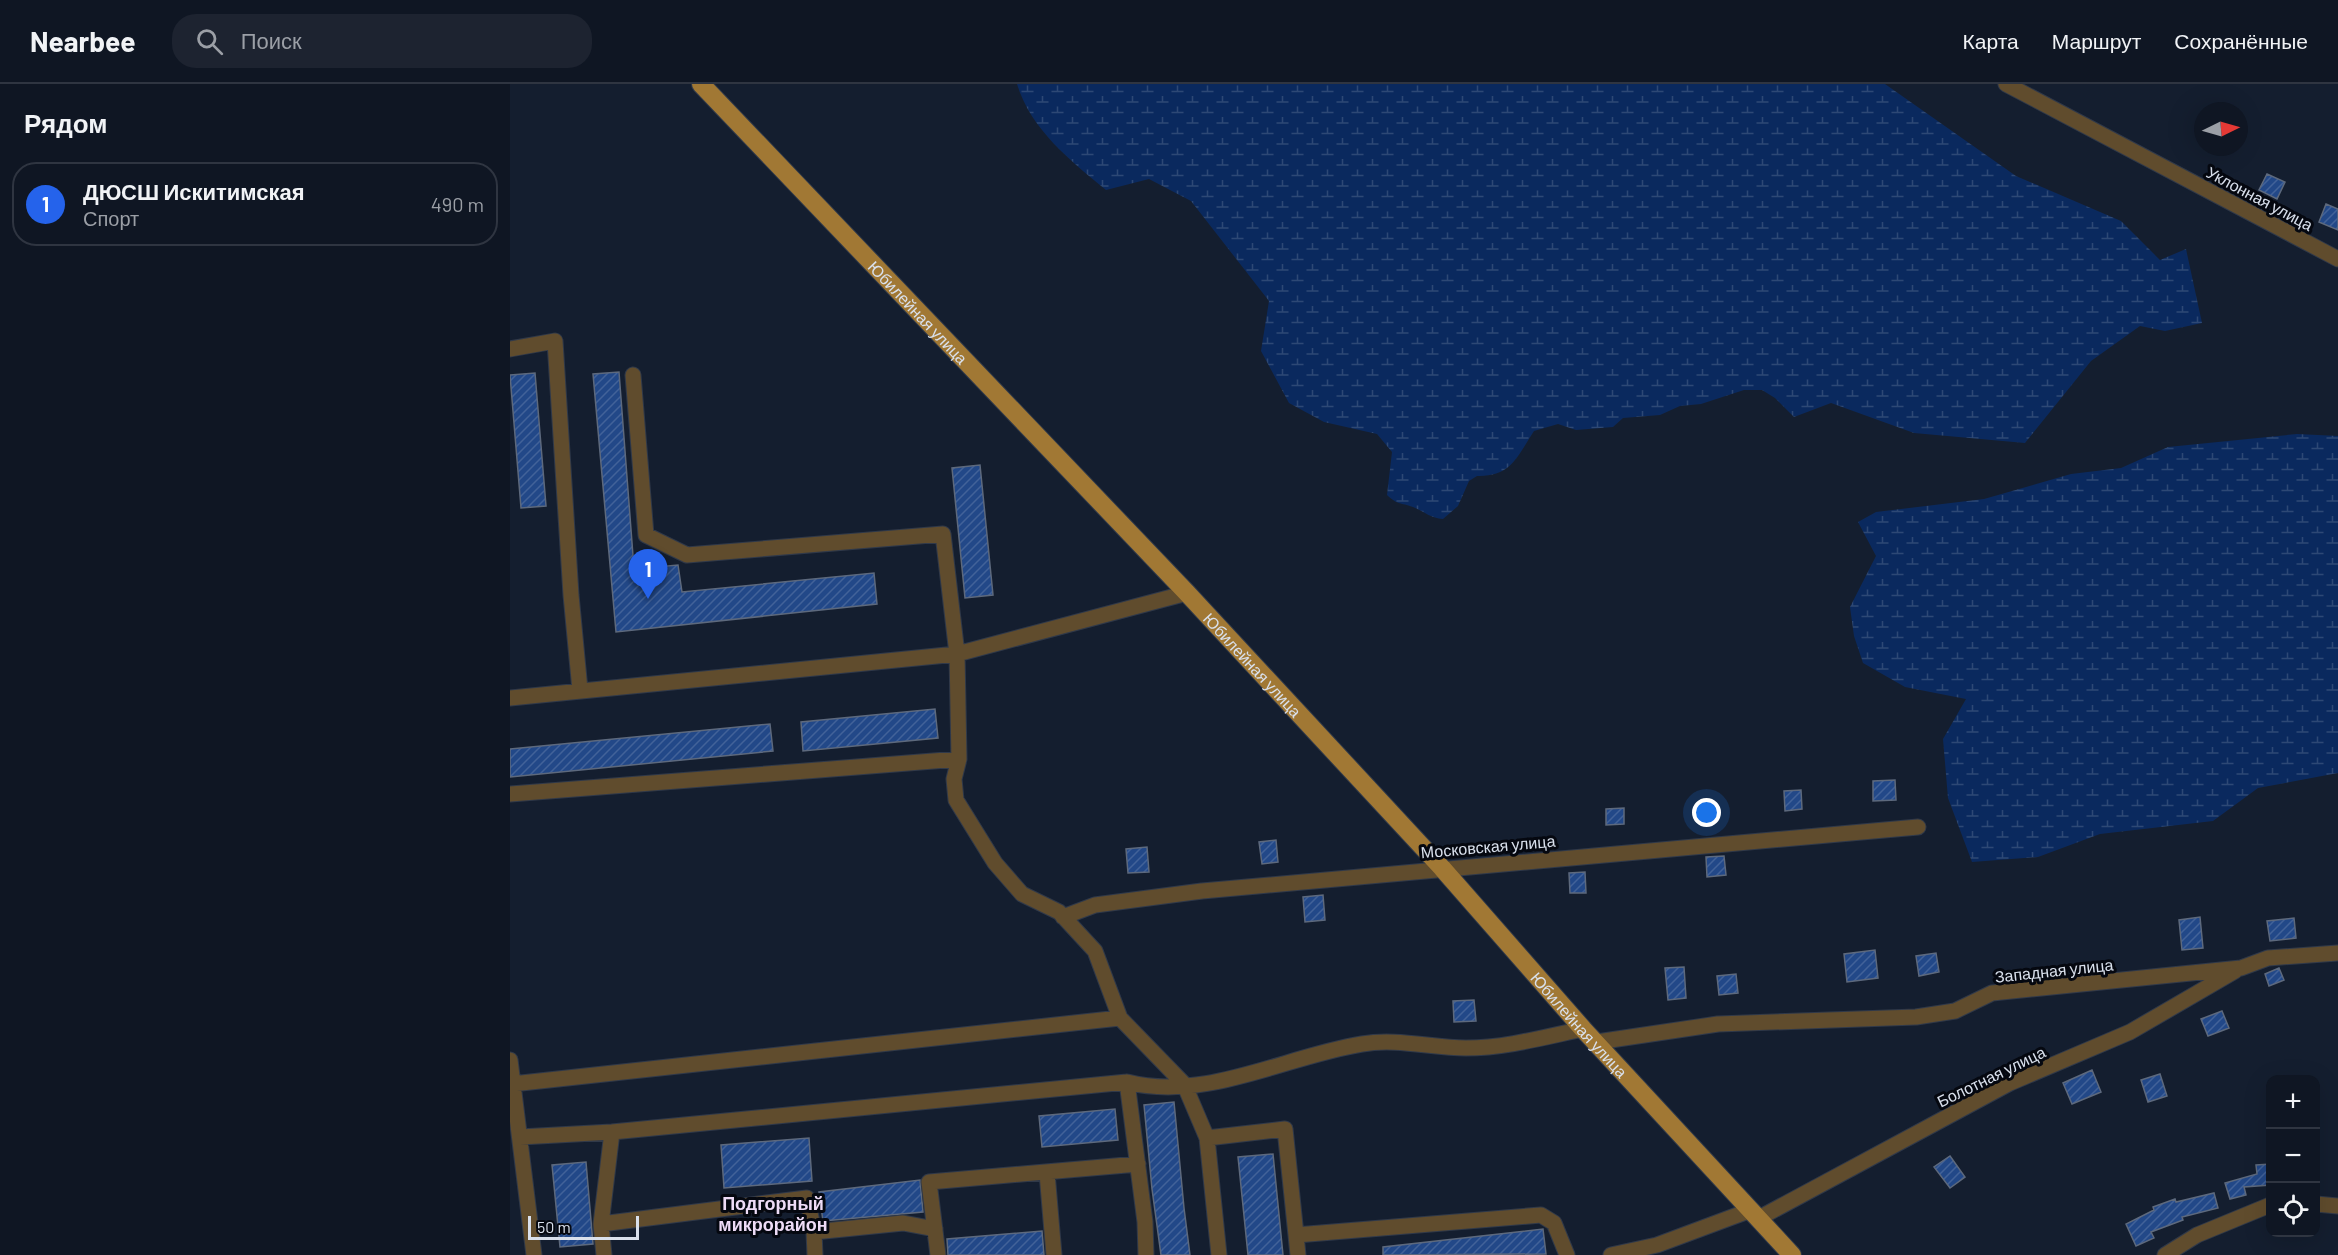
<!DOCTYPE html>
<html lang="ru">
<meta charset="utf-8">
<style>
:root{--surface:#0f1623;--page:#1d2330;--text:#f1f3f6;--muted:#9b9fa6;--line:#2f3541;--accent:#2563eb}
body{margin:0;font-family:Barlow,sans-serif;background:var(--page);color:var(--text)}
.controls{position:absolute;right:18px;bottom:18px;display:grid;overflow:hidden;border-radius:12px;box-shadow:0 6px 24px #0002}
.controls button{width:54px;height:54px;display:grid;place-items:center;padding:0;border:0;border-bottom:2px solid var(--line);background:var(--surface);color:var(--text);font:30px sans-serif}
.compass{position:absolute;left:1684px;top:18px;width:54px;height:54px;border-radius:50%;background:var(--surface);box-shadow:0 6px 24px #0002;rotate:85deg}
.scale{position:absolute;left:18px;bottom:15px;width:111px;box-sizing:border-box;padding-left:6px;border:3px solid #d9e0ec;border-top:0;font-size:16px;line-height:21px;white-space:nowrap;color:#d9e0ec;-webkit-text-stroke:4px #050810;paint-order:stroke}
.you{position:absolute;left:1197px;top:729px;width:21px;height:21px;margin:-15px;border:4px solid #fff;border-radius:50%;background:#1a73e8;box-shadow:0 0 0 9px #1a73e833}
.badge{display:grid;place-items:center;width:39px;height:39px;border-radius:50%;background:var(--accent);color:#fff;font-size:20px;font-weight:700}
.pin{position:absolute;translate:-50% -50px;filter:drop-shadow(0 2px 3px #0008)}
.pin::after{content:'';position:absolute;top:32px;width:21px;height:18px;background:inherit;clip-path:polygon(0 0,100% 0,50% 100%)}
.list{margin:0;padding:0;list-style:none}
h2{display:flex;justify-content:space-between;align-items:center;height:78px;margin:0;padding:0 24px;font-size:26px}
h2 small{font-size:20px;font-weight:400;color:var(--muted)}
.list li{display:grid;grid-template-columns:39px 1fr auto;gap:18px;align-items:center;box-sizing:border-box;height:84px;margin:0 12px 12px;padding:0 12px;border:2px solid var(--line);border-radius:24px}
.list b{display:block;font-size:22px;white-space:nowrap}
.list p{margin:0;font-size:20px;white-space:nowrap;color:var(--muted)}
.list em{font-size:20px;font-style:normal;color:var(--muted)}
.icon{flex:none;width:33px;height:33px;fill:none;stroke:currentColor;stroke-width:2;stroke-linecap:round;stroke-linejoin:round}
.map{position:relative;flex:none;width:1828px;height:1171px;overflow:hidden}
header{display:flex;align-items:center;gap:36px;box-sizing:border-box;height:84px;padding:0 30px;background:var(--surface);border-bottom:2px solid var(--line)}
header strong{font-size:28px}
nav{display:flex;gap:33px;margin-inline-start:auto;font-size:21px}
.search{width:420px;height:54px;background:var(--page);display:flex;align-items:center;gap:15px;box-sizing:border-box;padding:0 21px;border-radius:24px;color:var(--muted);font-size:22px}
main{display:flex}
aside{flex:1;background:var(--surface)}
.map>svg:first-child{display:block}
.wetland{fill:url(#wetland-marsh)}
.building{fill:url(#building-hatch);stroke:#5d697d;stroke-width:1.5}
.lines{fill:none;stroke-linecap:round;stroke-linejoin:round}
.minor-casing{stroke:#303949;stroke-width:17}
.major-casing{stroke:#303949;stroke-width:20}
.minor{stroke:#604c2d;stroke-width:15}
.major{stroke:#a17834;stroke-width:18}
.labels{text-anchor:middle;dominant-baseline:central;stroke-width:6;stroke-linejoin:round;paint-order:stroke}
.street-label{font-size:16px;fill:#d9e0ec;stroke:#050810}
.neighbourhood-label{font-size:18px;font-weight:bold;fill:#eedcf7;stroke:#050810}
</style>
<header>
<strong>Nearbee</strong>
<div class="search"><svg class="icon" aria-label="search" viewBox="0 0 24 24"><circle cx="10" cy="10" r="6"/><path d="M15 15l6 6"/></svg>Поиск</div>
<nav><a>Карта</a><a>Маршрут</a><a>Сохранённые</a></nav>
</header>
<main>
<aside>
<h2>Рядом<small></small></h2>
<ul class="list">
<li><span class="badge">1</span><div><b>ДЮСШ Искитимская</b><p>Спорт</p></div><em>490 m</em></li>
</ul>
</aside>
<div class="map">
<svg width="1828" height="1171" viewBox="0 0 1828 1171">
<defs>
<pattern id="wetland-marsh" width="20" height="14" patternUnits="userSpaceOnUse" patternTransform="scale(1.5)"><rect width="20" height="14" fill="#0a295e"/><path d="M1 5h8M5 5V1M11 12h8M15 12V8" fill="none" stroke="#2d4875"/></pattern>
<pattern id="building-hatch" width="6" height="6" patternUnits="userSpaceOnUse" patternTransform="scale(1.5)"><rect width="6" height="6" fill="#224888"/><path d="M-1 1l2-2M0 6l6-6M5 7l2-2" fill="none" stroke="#426299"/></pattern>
</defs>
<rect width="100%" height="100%" fill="#141e2f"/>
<!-- wetland -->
<path class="wetland" d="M507 0H1375L1506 92 1611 137 1650 176 1676 165 1692 239 1655 247 1630 242 1581 277 1515 359 1404 349 1321 319 1284 333 1265 314 1252 306H1234L1191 320 1170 322 1150 331 1113 334 1103 343 1066 346 1048 340 1024 347C1007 373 1001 393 967 392L959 397 948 422 933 435C920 434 915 428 903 423 890 418 889 422 877 411L882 368 867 350 814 338 779 319 751 267 759 217 681 117 639 95 596 106C561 77 521 46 507 0Z
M1787 350 1828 352V689L1748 704 1703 737 1590 750 1528 773 1462 778 1438 714 1433 655 1456 615 1395 603 1353 579 1344 552 1340 523 1366 472 1348 438 1366 428 1474 415 1561 390 1611 384 1658 363Z"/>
<!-- building -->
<path class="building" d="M1757 90 1775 98 1767 115 1749 106Z
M1816 120 1828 125V146L1809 138Z
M109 288 124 485 168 481 172 508 364 489 367 520 106 548 83 290Z
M25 289 36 422 11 424 0 291Z
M470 381 483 511 455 514 442 384Z
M425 625 428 654 293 667 291 638Z
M260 640 263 667 0 693V665Z
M1385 696 1386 716 1363 717V697Z
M1291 706 1292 725 1275 727 1274 707Z
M1114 724V740L1096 741V725Z
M766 756 768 778 752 780 749 758Z
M637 763 639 788 618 789 616 765Z
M1214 772 1216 791 1197 793 1196 773Z
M1075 788 1076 809H1060L1059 789Z
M813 811 815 836 795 838 793 813Z
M1690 833 1693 864 1672 866 1669 836Z
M1784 834 1786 854 1760 857 1757 837Z
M1365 866 1368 894 1337 898 1334 870Z
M1426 869 1429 888 1409 892 1406 872Z
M1174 883 1176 914 1158 916 1155 884Z
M1769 884 1774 896 1759 902 1755 890Z
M1226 890 1228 909 1209 911 1207 892Z
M964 916 966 937 944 938 943 917Z
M1712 927 1719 944 1698 952 1691 935Z
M1582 986 1591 1008 1562 1020 1553 999Z
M1650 990 1657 1012 1638 1018 1631 996Z
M664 1018 674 1124 680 1171H651L642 1105 634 1021Z
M605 1025 608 1056 532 1063 529 1032Z
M299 1054 302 1097 214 1104 211 1061Z
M763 1070 773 1171H738L728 1073Z
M1440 1072 1455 1093 1440 1104 1424 1083Z
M76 1078 83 1160 50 1163 42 1081Z
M1761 1080V1101L1734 1103 1736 1111 1720 1115 1715 1099 1747 1090 1746 1081Z
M410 1096 413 1128 313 1137 309 1108Z
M1704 1109 1708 1124 1672 1133 1673 1136 1641 1148 1644 1154 1626 1162 1616 1140 1644 1126 1643 1123 1665 1115 1666 1118Z
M1033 1145 1036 1170 873 1171V1163Z
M532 1147 534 1171H438L437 1155Z"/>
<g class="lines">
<!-- minor casing -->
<g class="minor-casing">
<path id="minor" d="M1496 0 1828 175
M0 265 45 257 61 511 70 606
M677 509 447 570 449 675 444 695 446 716 485 779 512 810 549 828 585 867 610 934 674 1000 697 1054 709 1171
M0 614 447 570 433 450 177 471 136 451 123 291
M0 710 449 675
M553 833 585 821 692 807 1408 743
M1087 958 1208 940 1406 933 1445 927 1482 909 1731 884 1758 874 1828 869
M0 976 24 1171
M617 998 635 1138 636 1171
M2 1000 610 934
M10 1053 102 1048 617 998C695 1018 776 972 852 960 887 954 922 964 956 964 995 964 1035 953 1073 945
M697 1054 775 1045 786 1151
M537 1089 544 1171
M1806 1120 1828 1122
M1249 1134 1500 999 1620 948 1725 887
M91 1140 297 1114 304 1148 305 1171
M304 1148 393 1139 425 1145
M94 1171 91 1140 102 1048
M428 1171 419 1098 628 1080
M788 1171 786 1151 1031 1131 1044 1139 1057 1171
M1101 1171 1147 1161 1241 1126
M1655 1171 1687 1151 1760 1121"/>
</g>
<!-- major casing -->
<g class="major-casing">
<g id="major">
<path id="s1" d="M191 0 677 509 932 784 1073 945 1282 1171"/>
</g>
</g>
<!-- minor -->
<use href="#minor" class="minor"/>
<!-- major -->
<use href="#major" class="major"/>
</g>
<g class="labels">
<!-- street labels -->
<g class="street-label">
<text transform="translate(1750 114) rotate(28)">Уклонная улица</text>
<text stroke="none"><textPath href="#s1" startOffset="315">Юбилейная улица</textPath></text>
<text stroke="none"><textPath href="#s1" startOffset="801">Юбилейная улица</textPath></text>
<text transform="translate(978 762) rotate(-5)">Московская улица</text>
<text transform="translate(1544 886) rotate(-6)">Западная улица</text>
<text stroke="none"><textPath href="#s1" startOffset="1287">Юбилейная улица</textPath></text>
<text transform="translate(1481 992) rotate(-26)">Болотная улица</text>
</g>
<!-- neighbourhood labels -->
<g class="neighbourhood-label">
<text x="263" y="1119">Подгорный<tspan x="263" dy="21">микрорайон</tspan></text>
</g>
</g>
</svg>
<div class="controls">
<button>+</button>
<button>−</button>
<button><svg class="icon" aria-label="locate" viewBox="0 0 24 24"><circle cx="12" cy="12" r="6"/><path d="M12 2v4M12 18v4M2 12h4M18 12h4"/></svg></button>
</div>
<svg class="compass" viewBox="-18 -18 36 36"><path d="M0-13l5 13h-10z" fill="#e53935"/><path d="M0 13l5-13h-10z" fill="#9b9fa6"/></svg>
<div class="scale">50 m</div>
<div class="you"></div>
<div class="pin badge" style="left:138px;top:515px">1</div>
</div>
</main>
